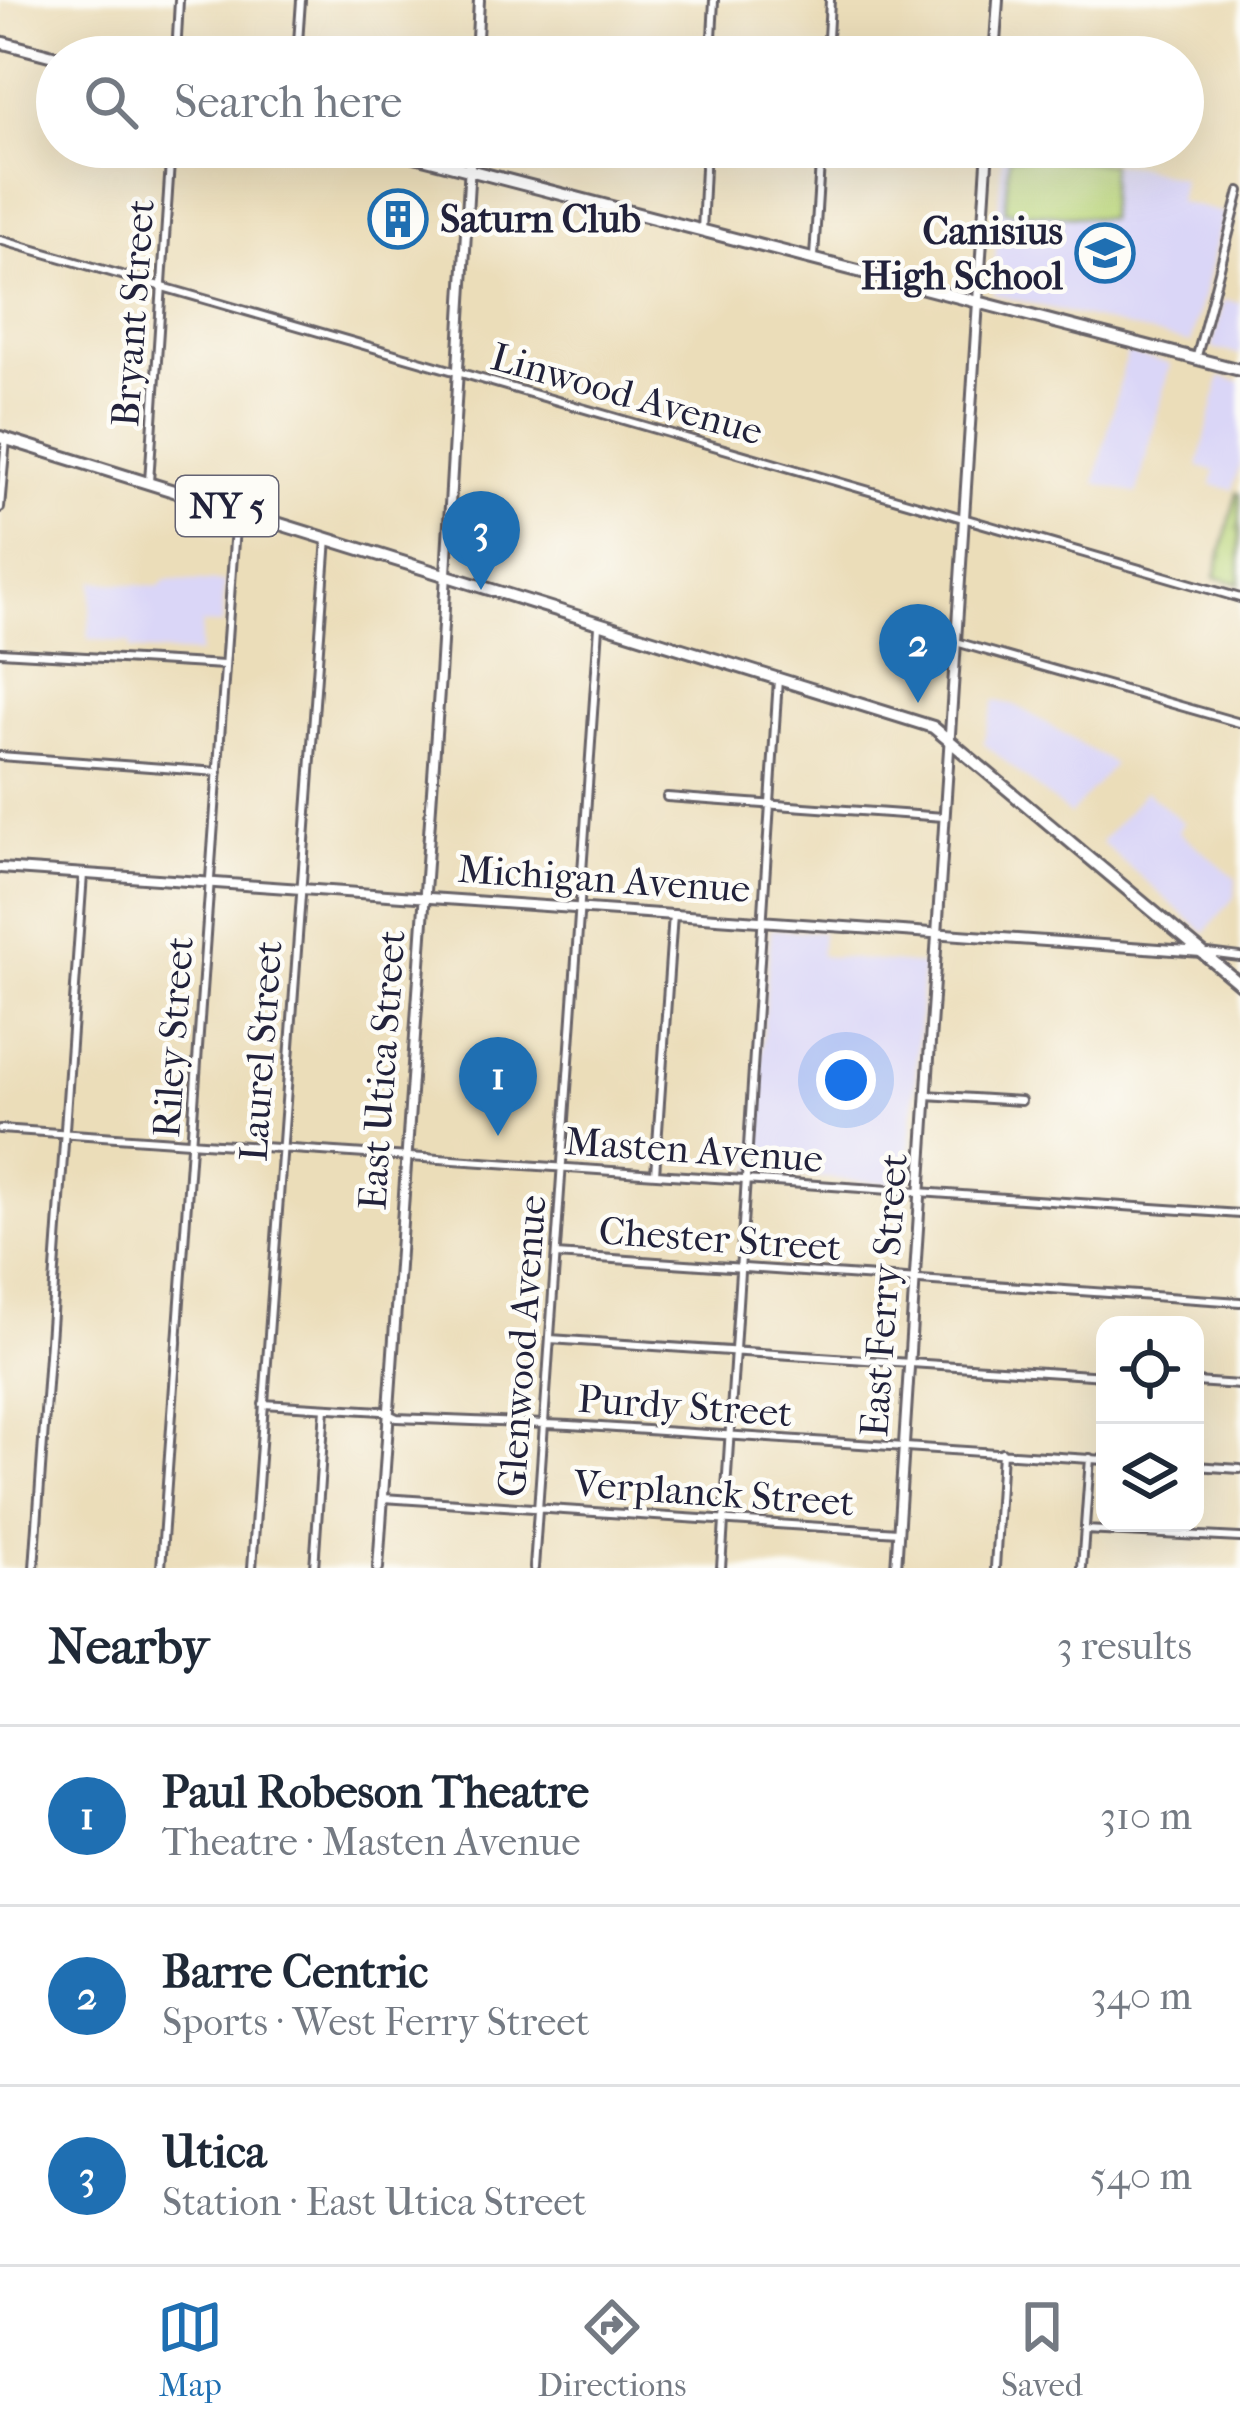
<!DOCTYPE html>
<meta charset="utf-8">
<style>
:root{--surface:#fff;--page:#f6f6f7;--text:#1f2937;--muted:#747a83;--line:#e0e1e3;--accent:#1f6fb2}
body{margin:0;font-family:"IM FELL French Canon",serif;background:var(--page);color:var(--text)}
.controls{position:absolute;right:36px;bottom:36px;display:grid;overflow:hidden;border-radius:24px;box-shadow:0 12px 48px #0002}
.controls button{width:108px;height:108px;display:grid;place-items:center;padding:0;border:0;border-bottom:3px solid var(--line);background:var(--surface);color:var(--text);font:60px sans-serif}
.you{position:absolute;left:846px;top:1080px;width:42px;height:42px;margin:-30px;border:9px solid #fff;border-radius:50%;background:#1a73e8;box-shadow:0 0 0 18px #1a73e833}
.badge{display:grid;place-items:center;width:78px;height:78px;border-radius:50%;background:var(--accent);color:#fff;font-size:39px;font-weight:700}
.pin{position:absolute;translate:-50% -99px;filter:drop-shadow(0 3px 6px #0008)}
.pin::after{content:'';position:absolute;top:63px;width:42px;height:36px;background:inherit;clip-path:polygon(0 0,100% 0,50% 100%)}
.list{margin:0;padding:0;list-style:none}
h2{display:flex;justify-content:space-between;align-items:center;height:156px;margin:0;padding:0 48px;font-size:51px}
h2 small{font-size:39px;font-weight:400;color:var(--muted)}
.list li{display:grid;grid-template-columns:78px 1fr auto;gap:36px;align-items:center;box-sizing:border-box;height:180px;padding:0 48px;border-top:3px solid var(--line)}
.list b{display:block;font-size:45px;white-space:nowrap}
.list p{margin:0;font-size:39px;white-space:nowrap;color:var(--muted)}
.list em{font-size:39px;font-style:normal;color:var(--muted)}
.icon{flex:none;width:66px;height:66px;fill:none;stroke:currentColor;stroke-width:2;stroke-linecap:round;stroke-linejoin:round}
.map{position:relative;flex:none;width:1240px;height:1568px;overflow:hidden}
.search{position:absolute;background:var(--surface);box-shadow:0 12px 48px #0002;left:36px;right:36px;top:36px;height:132px;display:flex;align-items:center;gap:30px;box-sizing:border-box;padding:0 42px;border-radius:66px;color:var(--muted);font-size:45px}
.sheet{height:696px;background:var(--surface)}
nav{display:flex;justify-content:space-around;align-items:center;box-sizing:border-box;height:168px;border-top:3px solid var(--line);background:var(--surface);font-size:33px;color:var(--muted)}
nav a{display:grid;justify-items:center;gap:6px}
nav .on{color:var(--accent)}
.map>svg:first-child{display:block}
.built{fill:#dad6f7}
.park{fill:url(#park-crowns);stroke:#6f7c5c;stroke-width:3}
.pitch{fill:#bcd77d;stroke:#6f7c5c;stroke-width:3}
.lines{fill:none;stroke-linecap:round;stroke-linejoin:round}
.minor-casing{stroke:#686367;stroke-width:12}
.tertiary-casing{stroke:#686367;stroke-width:14}
.primary-casing{stroke:#686367;stroke-width:16}
.minor{stroke:#fff;stroke-width:6}
.tertiary{stroke:#fff;stroke-width:8}
.primary{stroke:#fff;stroke-width:10}
.labels{text-anchor:middle;dominant-baseline:central;stroke-width:9;stroke-linejoin:round;paint-order:stroke}
.shield{fill:#fdfcf7;stroke:#646373;stroke-width:3}
.shield-label{font-size:36px;font-weight:bold;fill:#22223b}
.poi-label{font-size:39px;font-weight:bold;fill:#22223b;stroke:#fdfcf7;text-anchor:start}
.street-label{font-size:39px;fill:#22223b;stroke:#fdfcf7}
</style>
<div class="map">
<svg width="1240" height="1568" viewBox="0 0 1240 1568">
<defs>
<pattern id="park-crowns" width="20" height="18" patternUnits="userSpaceOnUse" patternTransform="scale(3)"><rect width="20" height="18" fill="#bcd77d"/><path d="M2 6a3 3 0 1 1 6 0M12 15a3 3 0 1 1 6 0" fill="none" stroke="#a1b86d"/></pattern>
</defs>
<rect width="100%" height="100%" fill="#fdfcf7"/>
<filter id="ink" filterUnits="userSpaceOnUse"><feTurbulence type="fractalNoise" baseFrequency=".00833" numOctaves="2"/><feDisplacementMap in="SourceGraphic" scale="24" xChannelSelector="R" yChannelSelector="G"/><feConvolveMatrix kernelMatrix="1 2 1 2 8 2 1 2 1" color-interpolation-filters="sRGB"/></filter>
<filter id="wash" filterUnits="userSpaceOnUse"><feTurbulence type="fractalNoise" baseFrequency=".004" numOctaves="4" result="noise"/><feDisplacementMap in="SourceGraphic" scale="48" xChannelSelector="R" yChannelSelector="G"/><feGaussianBlur stdDeviation="2.7" result="paint"/><feColorMatrix in="noise" values="0 0 0 0 0 0 0 0 0 0 0 0 0 0 0 0 0 1.4 0 .05"/><feComposite in="paint" operator="in"/></filter>
<g filter="url(#wash)">
<rect width="100%" height="100%" fill="#ebddb9"/>
<!-- built -->
<path class="built" d="M1002 154 1135 166 1182 179 1178 202 1224 213 1191 343 993 294Z
M1224 300 1240 303V355L1212 348Z
M1127 353 1170 364 1137 494 1095 483Z
M1220 377 1240 382V462L1233 490 1212 485 1215 471 1198 467Z
M166 580 224 582 222 625 202 624 199 654 130 650V643L88 639 93 581 158 587Z
M995 700 1019 707 1114 764 1070 815 983 743Z
M1145 791 1184 823 1178 831 1236 878 1235 896 1205 933 1101 842Z
M771 929 822 932 820 956 923 965 908 1185 752 1172Z"/>
<!-- park -->
<path class="park" d="M1237 493 1240 494V584L1215 577Z"/>
<!-- pitch -->
<path class="pitch" d="M1009 157 1111 164 1108 219 1005 211Z"/>
</g>
<g filter="url(#ink)">
<g class="lines">
<!-- minor casing -->
<g class="minor-casing">
<path id="minor" d="M176 57 179 0
M297 57 301 0
M711 57 714 0
M827 57 830 0
M702 231 706 147
M0 240 1240 598
M814 257 821 147
M1197 356 1240 191
M149 482 171 147
M0 508 6 439
M956 642 1240 723
M0 652 224 665
M0 756 218 772
M667 797 944 817
M1208 953 1240 957
M926 1095 1021 1101
M0 1129 1240 1214
M655 1174 673 914
M556 1255 1240 1302
M550 1339 1105 1376
M1195 1382 1240 1385
M263 1404 382 1411 397 1418 570 1425 1105 1460
M1195 1466 1240 1469
M383 1498 898 1532
M1085 1530 1240 1538
M34 1568 83 874
M161 1568 236 513
M252 1568 327 538
M314 1568 325 1408
M534 1568 599 626
M721 1568 778 679
M995 1568 1002 1452
M1082 1568 1090 1458"/>
</g>
<!-- tertiary casing -->
<g class="tertiary-casing">
<path id="tertiary" d="M476 57 479 0
M994 57 998 0
M0 868 1202 952
M378 1568 440 676 471 147
M896 1568 988 147"/>
</g>
<!-- primary casing -->
<g class="primary-casing">
<path id="primary" d="M0 42 57 57
M380 147 1240 370
M0 437 933 727 1240 984"/>
</g>
<!-- minor -->
<use href="#minor" class="minor"/>
<!-- tertiary -->
<use href="#tertiary" class="tertiary"/>
<!-- primary -->
<use href="#primary" class="primary"/>
</g>
</g>
<!-- icons -->
<defs>
<g id="building-ring" transform="scale(3)"><circle r="9.5" fill="#fdfcf7" stroke="#1f6fb2" stroke-width="1.5"/><path d="M-4-6H4V6H1V3H-1V6H-4ZM-2.5-4.3h1.7v1.8h-1.7ZM.8-4.3h1.7v1.8H.8ZM-2.5-1h1.7V.8h-1.7ZM.8-1h1.7V.8H.8Z" fill="#1f6fb2"/></g>
<g id="school-ring" transform="scale(3)"><circle r="9.5" fill="#fdfcf7" stroke="#1f6fb2" stroke-width="1.5"/><path d="M0-5L7-2L0 1L-7-2ZM-4 1L0 2.5L4 1V4Q0 6-4 4Z" fill="#1f6fb2"/></g>
</defs>
<g fill-rule="evenodd">
<use href="#building-ring" x="398" y="219"/>
<use href="#school-ring" x="1105" y="253"/>
</g>
<g class="labels">
<!-- shield labels -->
<rect class="shield" x="176" y="476" width="102" height="60" rx="9"/>
<g class="shield-label">
<text x="227" y="506">NY 5</text>
</g>
<!-- poi labels -->
<g class="poi-label">
<text x="440" y="219">Saturn Club</text>
<text x="1063" y="231" text-anchor="end">Canisius<tspan x="1063" dy="45">High School</tspan></text>
</g>
<!-- street labels -->
<g class="street-label">
<text transform="translate(133 313) rotate(-86)">Bryant Street</text>
<text transform="translate(627 394) rotate(16)">Linwood Avenue</text>
<text transform="translate(604 879) rotate(4)">Michigan Avenue</text>
<text transform="translate(173 1037) rotate(-86)">Riley Street</text>
<text transform="translate(261 1051) rotate(-86)">Laurel Street</text>
<text transform="translate(382 1070) rotate(-86)">East Utica Street</text>
<text transform="translate(694 1150) rotate(4)">Masten Avenue</text>
<text transform="translate(720 1239) rotate(4)">Chester Street</text>
<text transform="translate(884 1295) rotate(-86)">East Ferry Street</text>
<text transform="translate(522 1346) rotate(-86)">Glenwood Avenue</text>
<text transform="translate(685 1406) rotate(4)">Purdy Street</text>
<text transform="translate(714 1493) rotate(4)">Verplanck Street</text>
</g>
</g>
</svg>
<div class="controls">
<button><svg class="icon" aria-label="locate" viewBox="0 0 24 24"><circle cx="12" cy="12" r="6"/><path d="M12 2v4M12 18v4M2 12h4M18 12h4"/></svg></button>
<button><svg class="icon" aria-label="layers" viewBox="0 0 24 24"><path d="M12 4l9 5-9 5-9-5zM3 14l9 5 9-5"/></svg></button>
</div>
<div class="you"></div>
<div class="pin badge" style="left:498px;top:1136px">1</div>
<div class="pin badge" style="left:918px;top:703px">2</div>
<div class="pin badge" style="left:481px;top:590px">3</div>
<div class="search"><svg class="icon" aria-label="search" viewBox="0 0 24 24"><circle cx="10" cy="10" r="6"/><path d="M15 15l6 6"/></svg>Search here</div>
</div>
<section class="sheet">
<h2>Nearby<small>3 results</small></h2>
<ul class="list">
<li><span class="badge">1</span><div><b>Paul Robeson Theatre</b><p>Theatre · Masten Avenue</p></div><em>310 m</em></li>
<li><span class="badge">2</span><div><b>Barre Centric</b><p>Sports · West Ferry Street</p></div><em>340 m</em></li>
<li><span class="badge">3</span><div><b>Utica</b><p>Station · East Utica Street</p></div><em>540 m</em></li>
</ul>
</section>
<nav>
<a class="on"><svg class="icon" aria-label="map" viewBox="0 0 24 24"><path d="M3 6l6-2 6 2 6-2v14l-6 2-6-2-6 2zM9 4v14M15 6v14"/></svg>Map</a>
<a><svg class="icon" aria-label="directions" viewBox="0 0 24 24"><path d="M12 3l9 9-9 9-9-9zM9 14v-3h6M13 9l2 2-2 2"/></svg>Directions</a>
<a><svg class="icon" aria-label="saved" viewBox="0 0 24 24"><path d="M7 4h10v16l-5-4-5 4z"/></svg>Saved</a>
</nav>
